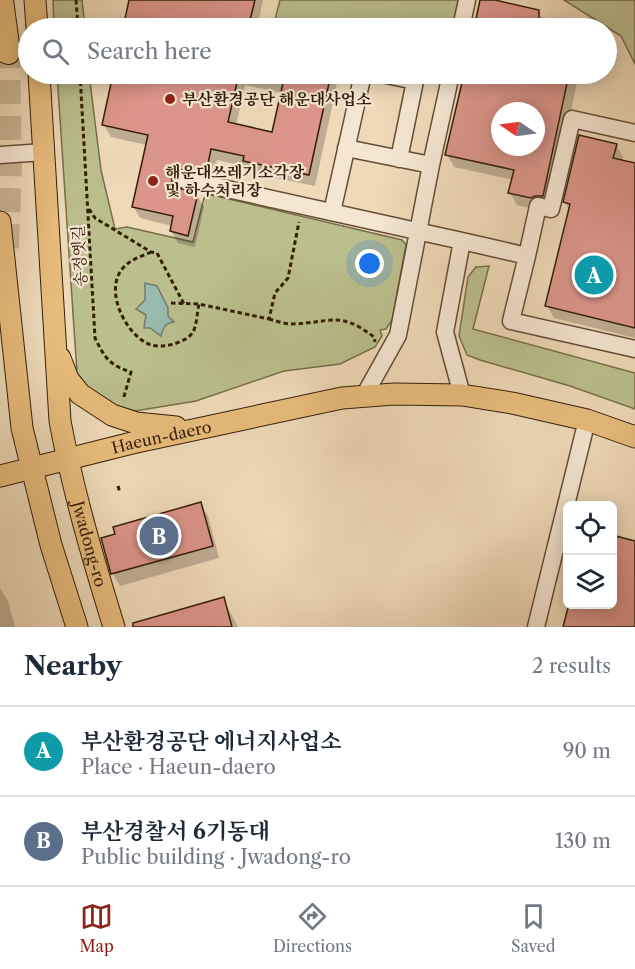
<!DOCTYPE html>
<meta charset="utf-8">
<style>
:root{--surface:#fff;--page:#f6f6f7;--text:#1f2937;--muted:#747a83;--line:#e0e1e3;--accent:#8f2418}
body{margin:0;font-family:"Libre Caslon Text","Noto Serif KR",serif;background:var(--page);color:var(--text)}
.controls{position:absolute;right:18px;bottom:18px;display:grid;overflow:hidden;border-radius:9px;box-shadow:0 3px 15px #0003}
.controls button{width:54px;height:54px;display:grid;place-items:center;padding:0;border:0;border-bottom:2px solid var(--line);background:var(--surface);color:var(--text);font:30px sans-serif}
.compass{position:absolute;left:491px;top:102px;width:54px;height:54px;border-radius:50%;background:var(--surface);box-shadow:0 3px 15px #0003;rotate:283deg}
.you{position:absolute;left:370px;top:264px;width:21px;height:21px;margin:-15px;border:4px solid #fff;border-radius:50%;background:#1a73e8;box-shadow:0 0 0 9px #1a73e833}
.badge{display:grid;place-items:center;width:39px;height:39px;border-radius:50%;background:var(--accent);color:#fff;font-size:20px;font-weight:700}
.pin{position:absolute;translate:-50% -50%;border:3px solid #fff;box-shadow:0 2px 6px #0006}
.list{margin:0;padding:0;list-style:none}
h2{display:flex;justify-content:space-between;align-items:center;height:78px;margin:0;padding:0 24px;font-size:26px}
h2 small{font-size:20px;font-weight:400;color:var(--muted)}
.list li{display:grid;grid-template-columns:39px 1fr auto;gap:18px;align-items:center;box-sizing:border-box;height:90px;padding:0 24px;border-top:2px solid var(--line)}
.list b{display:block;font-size:22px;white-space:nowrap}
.list p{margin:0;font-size:20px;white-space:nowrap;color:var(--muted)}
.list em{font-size:20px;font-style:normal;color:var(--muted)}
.icon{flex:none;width:33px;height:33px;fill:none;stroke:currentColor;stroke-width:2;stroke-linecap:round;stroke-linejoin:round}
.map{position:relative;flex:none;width:635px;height:627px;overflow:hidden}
.search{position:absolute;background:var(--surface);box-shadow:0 3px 15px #0003;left:18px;right:18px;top:18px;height:66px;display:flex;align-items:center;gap:15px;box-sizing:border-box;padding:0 21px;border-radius:33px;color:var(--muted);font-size:22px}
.sheet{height:258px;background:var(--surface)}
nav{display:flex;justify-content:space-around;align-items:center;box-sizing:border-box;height:84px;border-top:2px solid var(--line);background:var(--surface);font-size:16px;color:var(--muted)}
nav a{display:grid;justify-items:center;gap:3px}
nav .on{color:var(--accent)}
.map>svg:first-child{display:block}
.green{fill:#bbbe8d;stroke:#786e4a;stroke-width:1.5}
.water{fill:#99baaf;stroke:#717c6c;stroke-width:1.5}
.shadow{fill:#0003;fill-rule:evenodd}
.building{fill:#db958a;stroke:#351e08;stroke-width:1.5;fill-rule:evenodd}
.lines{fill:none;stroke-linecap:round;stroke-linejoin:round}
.highway-tunnel{stroke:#c9b495;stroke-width:24;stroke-dasharray:24 12;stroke-linecap:butt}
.minor-casing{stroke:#634d34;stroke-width:19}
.major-casing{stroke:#351e08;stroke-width:23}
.highway-casing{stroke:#351e08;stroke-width:26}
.path{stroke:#351e08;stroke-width:3;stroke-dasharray:4.5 3;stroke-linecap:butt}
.minor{stroke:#f4e6d1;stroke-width:16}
.major{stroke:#e7bc7c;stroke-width:21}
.highway{stroke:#e7bc7c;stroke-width:24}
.poi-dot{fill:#8f2418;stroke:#f4e6d1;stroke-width:2}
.labels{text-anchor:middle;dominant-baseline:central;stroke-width:4.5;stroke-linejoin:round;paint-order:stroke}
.poi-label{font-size:16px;font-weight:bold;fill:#351e08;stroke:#f4e6d1;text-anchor:start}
.street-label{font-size:16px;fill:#351e08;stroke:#f4e6d1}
</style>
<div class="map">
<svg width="635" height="627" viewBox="0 0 635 627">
<rect width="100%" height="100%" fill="#eed9b8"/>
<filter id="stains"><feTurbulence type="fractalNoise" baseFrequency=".00333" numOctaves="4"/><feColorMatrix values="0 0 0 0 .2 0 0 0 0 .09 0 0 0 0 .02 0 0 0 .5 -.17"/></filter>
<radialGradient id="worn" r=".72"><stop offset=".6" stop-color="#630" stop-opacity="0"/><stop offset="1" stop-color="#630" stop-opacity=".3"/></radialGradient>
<!-- green -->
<path class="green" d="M53 0H82L85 28H54Z
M280 0H459L452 28H273Z
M564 0H635V64L621 36Z
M57 74H89L101 170 115 229 127 227 193 242 204 198 212 195 402 240 406 245 392 320 386 329 380 330 382 336 375 347 340 364 284 371 196 401 135 411 116 406 84 385 77 373Z
M489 266 473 329 635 373V409L570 386 480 360 467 355 459 336 468 277 476 267Z"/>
<!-- water -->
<path class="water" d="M145 283 157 286 168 308V316L174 322C165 323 163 328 161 336L150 328H144L146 315 136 309 145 300Z"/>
<!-- shadow -->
<path class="shadow" d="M131 0H263L257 28H125Z
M482 0 538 11 545 24V28H476Z
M115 74H339L315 186 252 173 248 167 217 160 212 185 186 180 177 189 197 195 204 207 195 247 178 243 171 231 172 226 140 218 133 206 147 145 111 137 104 125ZM245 85 282 93 273 133 236 126Z
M465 74H579L550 208 539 210 517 205 510 193 513 180 454 167 447 154ZM500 111H536V147H500Z
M616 145 623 157 622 161 635 164V338L554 318 547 306 570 211 565 202Z
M200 504 208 516 219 558 120 586 113 574Z
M0 588 8 601 15 627H0Z
M223 599 238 627H136Z"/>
<!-- building -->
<path class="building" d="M129 0H255L248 28H123Z
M480 0H495L539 10V28H474Z
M113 74H239L228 122 272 132 285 74H331L309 175 243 161 244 156 211 149 206 174 179 169 172 176V183L175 187 198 193 188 236 170 231 173 216 132 207 148 135 102 125Z
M464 74H569L543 196H535L531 198 508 193 514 170 445 155ZM500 111H536V147H500Z
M579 135 617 144 613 158 635 163V328L545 306 570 204 563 202Z
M201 502 213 546 111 574 101 538 115 534 113 527Z
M612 535 635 541V627H563L569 604H612Z
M224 597 232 627H133V623Z"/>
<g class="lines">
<!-- highway-tunnel -->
<path class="highway-tunnel" d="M7 248 10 168 8 52"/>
<!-- minor casing -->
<g class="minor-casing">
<path id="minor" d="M461 28 467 0
M382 74 415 81 399 159
M346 148 431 165
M0 155 44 152
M182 179 462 241
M332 212 363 74
M527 256 511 321 635 349
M462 395 445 332 462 241 527 256 538 206 551 209 572 119 635 133
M364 396 398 335 431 165 451 74
M536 627 587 420"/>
</g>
<!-- major casing -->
<g class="major-casing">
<g id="major">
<path d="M35 0 37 28"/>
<path id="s1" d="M39 74 60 421C73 491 93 559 114 627"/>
<path d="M0 222 22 428 51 545 77 627"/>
<path d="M60 358 68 379 80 394 112 415 136 423 176 427"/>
<path id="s2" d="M0 476 132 443 342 398 394 394 462 395 512 403 587 420 635 437"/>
</g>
</g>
<!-- highway casing -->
<g class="highway-casing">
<path id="highway" d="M1 0 8 52"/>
</g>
<!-- path -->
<path class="path" d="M76 0 78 28
M80 74 95 338C105 358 109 365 131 372L123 400
M89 209 95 218 151 252 157 253 184 304
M151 252C143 256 132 259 126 265 101 286 125 336 151 345 159 347 166 346 174 344 180 342 190 338 193 332 197 325 197 312 199 304
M171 303 199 304 269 319 275 293 288 278 299 222
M269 319C276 321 285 324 292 324 331 323 339 310 374 337L375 342
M118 486 120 493"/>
<!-- minor -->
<use href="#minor" class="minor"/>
<!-- major -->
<use href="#major" class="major"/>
<!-- highway -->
<use href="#highway" class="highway"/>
</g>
<!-- markers -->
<g class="poi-dot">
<circle cx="170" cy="99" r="6"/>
<circle cx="153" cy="181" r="6"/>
</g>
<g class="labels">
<!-- poi labels -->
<g class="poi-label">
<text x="182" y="99">부산환경공단 해운대사업소</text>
<text x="165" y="172">해운대쓰레기소각장<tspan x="165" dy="18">및 하수처리장</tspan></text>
</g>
<!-- street labels -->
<g class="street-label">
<text transform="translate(79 256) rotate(-93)">송정옛길</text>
<text stroke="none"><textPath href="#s2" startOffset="166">Haeun-daero</textPath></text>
<text stroke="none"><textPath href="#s1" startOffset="474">Jwadong-ro</textPath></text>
</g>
</g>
<rect width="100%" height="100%" filter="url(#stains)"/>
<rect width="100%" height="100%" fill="url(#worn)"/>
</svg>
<div class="controls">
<button><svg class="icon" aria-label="locate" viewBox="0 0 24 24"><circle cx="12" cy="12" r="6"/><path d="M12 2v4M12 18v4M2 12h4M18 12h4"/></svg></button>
<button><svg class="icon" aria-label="layers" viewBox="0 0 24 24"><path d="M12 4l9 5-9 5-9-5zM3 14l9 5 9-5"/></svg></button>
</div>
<svg class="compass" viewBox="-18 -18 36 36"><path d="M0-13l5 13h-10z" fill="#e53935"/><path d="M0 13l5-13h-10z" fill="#747a83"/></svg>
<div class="you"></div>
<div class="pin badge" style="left:594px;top:275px;background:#0f9aa8">A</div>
<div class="pin badge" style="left:159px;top:536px;background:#5c6f8a">B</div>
<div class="search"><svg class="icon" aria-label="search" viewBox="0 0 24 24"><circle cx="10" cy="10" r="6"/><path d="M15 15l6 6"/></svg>Search here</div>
</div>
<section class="sheet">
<h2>Nearby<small>2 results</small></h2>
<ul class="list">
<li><span class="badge" style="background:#0f9aa8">A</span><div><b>부산환경공단 에너지사업소</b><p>Place · Haeun-daero</p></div><em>90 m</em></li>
<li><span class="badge" style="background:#5c6f8a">B</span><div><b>부산경찰서 6기동대</b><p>Public building · Jwadong-ro</p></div><em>130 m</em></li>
</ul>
</section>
<nav>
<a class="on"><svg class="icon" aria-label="map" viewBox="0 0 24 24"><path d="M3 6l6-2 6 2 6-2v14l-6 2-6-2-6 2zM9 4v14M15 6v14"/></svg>Map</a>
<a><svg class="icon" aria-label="directions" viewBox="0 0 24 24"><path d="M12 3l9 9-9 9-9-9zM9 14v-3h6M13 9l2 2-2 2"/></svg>Directions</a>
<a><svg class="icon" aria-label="saved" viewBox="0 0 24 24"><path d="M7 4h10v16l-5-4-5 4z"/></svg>Saved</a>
</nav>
